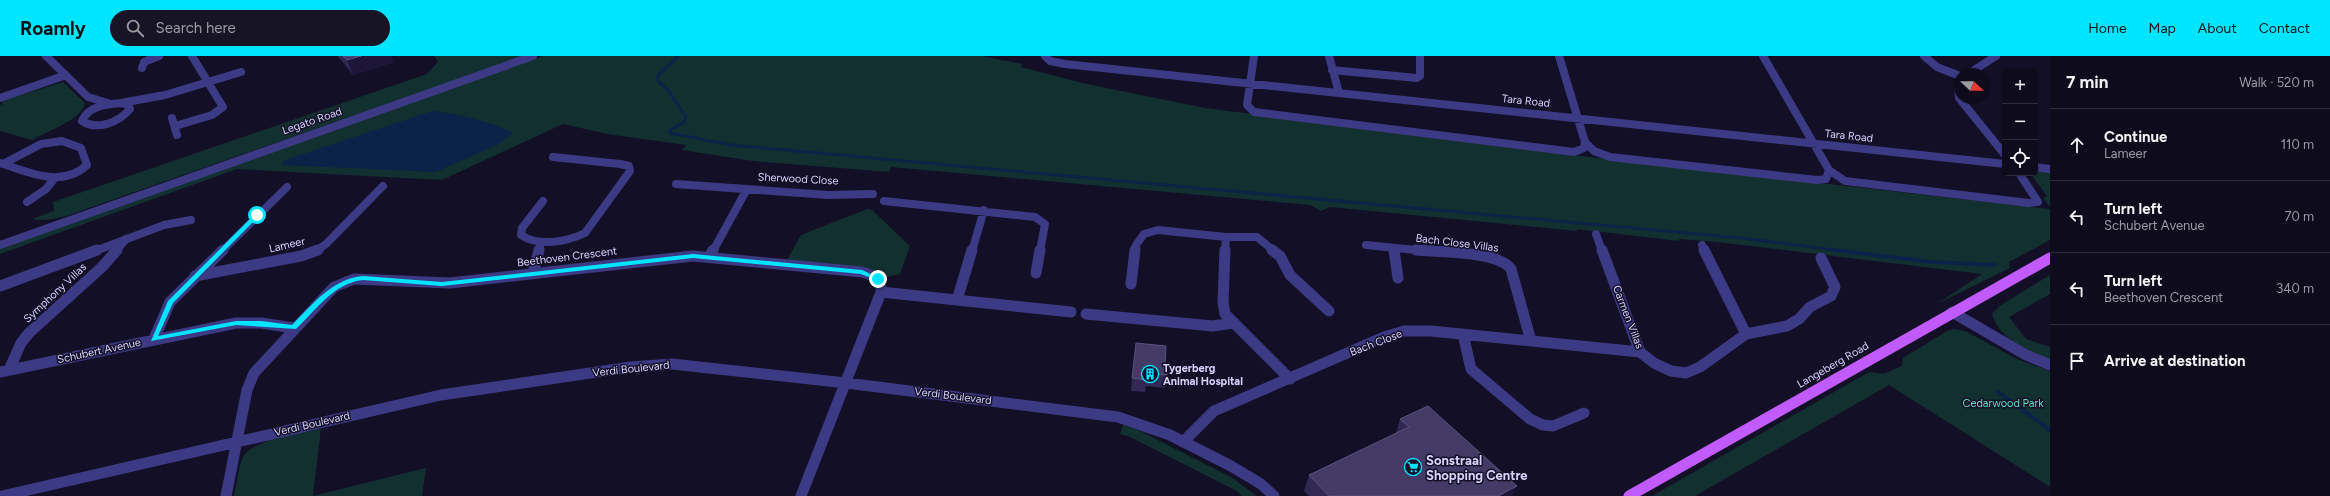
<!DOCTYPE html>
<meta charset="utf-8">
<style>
:root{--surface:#0e0b1c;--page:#171425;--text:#f1f3f6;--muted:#9b9ba3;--line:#2e2b3b;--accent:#00e5ff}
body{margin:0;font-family:Figtree,sans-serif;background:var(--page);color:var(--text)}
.controls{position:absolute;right:12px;top:12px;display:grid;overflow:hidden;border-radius:6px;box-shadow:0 1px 3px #0004}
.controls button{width:36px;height:36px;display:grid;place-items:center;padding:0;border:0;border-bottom:1px solid var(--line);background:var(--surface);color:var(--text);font:20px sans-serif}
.compass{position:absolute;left:1954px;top:12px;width:36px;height:36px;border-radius:50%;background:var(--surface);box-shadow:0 1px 3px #0004;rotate:112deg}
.stop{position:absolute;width:12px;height:12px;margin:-9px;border:3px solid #00e5ff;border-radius:50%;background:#fff}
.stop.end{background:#00e5ff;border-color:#fff;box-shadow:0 1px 4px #0008}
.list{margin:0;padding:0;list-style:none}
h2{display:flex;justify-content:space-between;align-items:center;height:52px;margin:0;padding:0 16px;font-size:17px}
h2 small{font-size:13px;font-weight:400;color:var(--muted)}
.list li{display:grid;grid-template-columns:26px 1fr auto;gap:12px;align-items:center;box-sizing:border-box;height:72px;padding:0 16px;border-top:1px solid var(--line)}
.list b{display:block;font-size:15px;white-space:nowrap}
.list p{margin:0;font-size:13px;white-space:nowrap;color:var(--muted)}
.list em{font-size:13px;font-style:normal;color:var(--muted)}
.icon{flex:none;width:22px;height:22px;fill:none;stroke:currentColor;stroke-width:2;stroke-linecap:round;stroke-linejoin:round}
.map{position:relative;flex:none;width:2050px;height:440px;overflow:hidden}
header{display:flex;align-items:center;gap:24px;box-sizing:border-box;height:56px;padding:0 20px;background:var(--accent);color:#111}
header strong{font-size:19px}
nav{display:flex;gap:22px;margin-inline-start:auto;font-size:14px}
.search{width:280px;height:36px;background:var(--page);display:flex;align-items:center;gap:10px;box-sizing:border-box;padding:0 14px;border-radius:22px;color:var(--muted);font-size:15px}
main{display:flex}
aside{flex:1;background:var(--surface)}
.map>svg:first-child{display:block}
.green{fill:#12302f}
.water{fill:#0c2248}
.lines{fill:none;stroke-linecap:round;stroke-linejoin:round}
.stream-far1{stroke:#0c2248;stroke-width:3}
.stream{stroke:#0c2248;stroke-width:4}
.minor-far1{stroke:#3d3a85;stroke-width:8}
.minor{stroke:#3d3a85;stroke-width:11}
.major{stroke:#c25bff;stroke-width:11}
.wall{fill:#312854}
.shaded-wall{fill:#1d163a}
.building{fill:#433a66;stroke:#5a527e}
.route{fill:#00e5ff}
.labels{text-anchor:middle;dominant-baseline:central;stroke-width:3;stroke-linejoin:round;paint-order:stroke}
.street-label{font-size:11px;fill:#d9d4ff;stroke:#130f26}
.poi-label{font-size:11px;font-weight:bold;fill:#d9d4ff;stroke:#130f26;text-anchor:start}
.park-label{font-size:11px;fill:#5fe0c0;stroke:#130f26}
.near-poi-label{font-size:13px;font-weight:bold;fill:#d9d4ff;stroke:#130f26;text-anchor:start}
</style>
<header>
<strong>Roamly</strong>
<div class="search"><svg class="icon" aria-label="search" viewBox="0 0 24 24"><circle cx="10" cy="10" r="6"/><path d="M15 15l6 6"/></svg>Search here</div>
<nav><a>Home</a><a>Map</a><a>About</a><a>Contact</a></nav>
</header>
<main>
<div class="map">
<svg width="2050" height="440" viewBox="0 0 2050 440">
<rect width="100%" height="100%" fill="#130f26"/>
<!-- green -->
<path class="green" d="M434 0H524L106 146C84 153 55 168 32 163L54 155 53 146 427 18 438 6Z
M543 0H982L1022 8 1021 11 1082 27 1205 52 1590 101 2050 153V184L2009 206 2010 212 1937 248 1982 218 1717 186 1679 183V185L1577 173V175L1330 151 1321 155 1310 149 891 111 889 116 753 105 682 94 686 89 607 78 563 68 442 124 237 113 0 198V192Z
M63 26 85 47C83 63 46 76 32 84L0 75V49L3 48 1 45Z
M2035 115 2050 116V151L2043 142 2047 140 2030 117H2035Z
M867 153 872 154 910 190 900 218 887 221 869 212 787 204 801 179Z
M2050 219V238L2009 261 2026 283 2050 291V304C2027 294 2000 284 1992 258L2001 249Z
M1954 273 1965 275 2017 303 2050 315V431L1889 329 1695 440H1652L1869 316 1884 318 1902 310 1903 302 1947 275Z
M1123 369 1138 374 1231 421 1257 440H1242L1235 434 1130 381 1120 378Z
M321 372 313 440 426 412 422 440H234C237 428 238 414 242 403 251 383 301 377 321 372Z"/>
<!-- water -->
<path class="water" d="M432 55C458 58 489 65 513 77L497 89 435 116 282 109 285 104Z"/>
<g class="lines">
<!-- stream-far1 -->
<path class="stream-far1" d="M679 0 658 19V25L668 34 686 61 684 66 670 74V77L731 89 1741 182 1842 195"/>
<!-- stream -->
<path class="stream" d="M1834 194 1932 206 1995 209
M1998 336 2050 374"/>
<!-- minor-far1 -->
<path class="minor-far1" d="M46 0 88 41 111 48
M1045 0 1050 5 1065 8 2005 108
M1254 0 1247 49 1254 56 1574 96 1584 92 1585 86
M1329 0 1339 37
M1559 0 1585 86 1594 95 1610 101 1817 124 1826 123 1829 114
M1763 0 1829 114 1845 125 2029 147 2038 146 2019 117
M1924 0 1937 11 1960 20
M142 12 144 6 159 0
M1332 14 1417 22 1420 20V0
M1968 18 1996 0
M1960 25 1958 30 1959 42 2005 99
M0 42 66 19
M121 47 165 39 241 16
M121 47 128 49 130 53C119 66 98 75 82 65 88 50 107 48 121 47Z
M172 62 177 79
M175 70 212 59 223 51 192 0
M62 85 81 92 87 109C62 132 31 117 3 108L41 88Z
M0 107 3 108
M2035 111 2050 113
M676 128 828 139 873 138
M543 145 522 172 521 179C539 191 566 186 585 177L630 115 629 110 620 108 553 101
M884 145 1035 161 1045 168 1040 195
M27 146 46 133 54 123
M1596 178 1602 195
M0 189 533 0
M1366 189 1426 195
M1702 189 1705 195
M1394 192V195
M95 195 164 169 191 164
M116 195 126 183
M222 195 287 131
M316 195 326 188 383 130
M539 195 541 186
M713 195 747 133
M972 195 984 154
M1135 195 1136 189 1144 178 1158 174 1226 181H1257L1274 195
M1225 195 1226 181"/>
<!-- minor -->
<path class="minor" d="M1225 194 1223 246 1225 258 1290 323
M1272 194 1280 200 1290 219 1329 255
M1394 194 1398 222
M1416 194C1438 196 1499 195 1511 213L1531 285
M1602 194 1640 296 1654 307 1671 315 1686 317 1700 311 1746 278 1787 270 1799 263 1810 251 1831 240 1835 231 1821 202
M1704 194 1746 278
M709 201 713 194
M533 217 539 194
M1036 217 1040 194
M195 220 301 200 318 194
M1131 228 1135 194
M0 230 97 194
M881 236 1071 256
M957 244 972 194
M1952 256 2026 299 2050 309
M1086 258 1213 270 1233 267
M1463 278 1471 313 1530 363 1543 369 1553 370 1584 357
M154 283 170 246 223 194
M9 314 21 287 29 277 102 211 117 194
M0 316 236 267H261L294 272
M1183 386 1214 355 1384 281 1404 275H1431L1640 296
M2 440 441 339 631 311 672 308 846 327 1118 361 1170 379 1231 410 1261 428 1274 440
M226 440 247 334 254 317 334 231 354 223 450 227 693 200 862 216C873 219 882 223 881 236L801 440"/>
<!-- major -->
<path class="major" d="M1629 440 2050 202"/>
</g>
<!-- wall -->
<path class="wall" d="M338 0H391L394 6 353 19Z
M1165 308 1168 309 1165 332 1146 330 1145 336 1131 335 1132 322Z
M1400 363 1512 440H1309L1304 435 1309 419 1396 377Z"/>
<!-- shaded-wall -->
<path class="shaded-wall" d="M361 0H391L394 6 353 19 347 4Z
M1517 430 1512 440H1498Z"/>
<!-- building -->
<path class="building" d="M343 0H361L347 4Z
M1136 287 1166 290 1165 308 1168 309 1167 319 1147 317V324L1132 322Z
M1428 350 1517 430 1498 440H1329L1309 419 1409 371 1400 363Z"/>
<!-- route -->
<path class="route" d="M255 158 260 159 173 247 158 280 236 265H261L292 269C313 248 332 223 363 220L442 226 693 198 862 214 882 223 878 225 861 218 693 202 442 230 363 224C334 227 316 254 296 273L236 269 151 285 168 245Z"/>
<!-- icons -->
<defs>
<g id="building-ring" transform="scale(0.9)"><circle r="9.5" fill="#130f26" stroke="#00e5ff" stroke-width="1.5"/><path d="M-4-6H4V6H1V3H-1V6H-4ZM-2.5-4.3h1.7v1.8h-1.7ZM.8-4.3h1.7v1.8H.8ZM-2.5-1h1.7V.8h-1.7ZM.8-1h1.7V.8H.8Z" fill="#00e5ff"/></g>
<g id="supermarket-ring" transform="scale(0.9)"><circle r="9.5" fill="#130f26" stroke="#00e5ff" stroke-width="1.5"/><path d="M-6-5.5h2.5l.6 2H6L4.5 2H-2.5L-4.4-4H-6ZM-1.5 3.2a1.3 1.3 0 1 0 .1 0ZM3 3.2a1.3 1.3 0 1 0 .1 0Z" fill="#00e5ff"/></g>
</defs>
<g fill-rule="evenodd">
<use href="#building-ring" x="1150" y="318"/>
<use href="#supermarket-ring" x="1413" y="411"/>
</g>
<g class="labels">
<!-- street labels -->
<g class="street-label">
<text transform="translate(1526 45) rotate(6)">Tara Road</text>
<text transform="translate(312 65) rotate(-19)">Legato Road</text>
<text transform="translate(1849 80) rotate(6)">Tara Road</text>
<text transform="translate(798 123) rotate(3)">Sherwood Close</text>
<text transform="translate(1457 187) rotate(7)">Bach Close Villas</text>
<text transform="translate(287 189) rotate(-13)">Lameer</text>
<text transform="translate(567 201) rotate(-7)">Beethoven Crescent</text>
<text transform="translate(55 237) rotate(-43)">Symphony Villas</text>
<text transform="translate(1628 261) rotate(69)">Carmen Villas</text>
<text transform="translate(1376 287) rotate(-21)">Bach Close</text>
<text transform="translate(99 295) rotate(-12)">Schubert Avenue</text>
<text transform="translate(1833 309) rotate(-30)">Langeberg Road</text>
<text transform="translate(631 313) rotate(-6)">Verdi Boulevard</text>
<text transform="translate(953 340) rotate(7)">Verdi Boulevard</text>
<text transform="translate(312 368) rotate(-13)">Verdi Boulevard</text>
</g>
<!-- poi labels -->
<g class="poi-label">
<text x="1163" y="312">Tygerberg<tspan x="1163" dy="13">Animal Hospital</tspan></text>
</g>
<!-- park labels -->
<g class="park-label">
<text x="2003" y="347">Cedarwood Park</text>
</g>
<!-- near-poi labels -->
<g class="near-poi-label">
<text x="1426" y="404">Sonstraal<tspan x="1426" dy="15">Shopping Centre</tspan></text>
</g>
</g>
</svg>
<div class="controls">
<button>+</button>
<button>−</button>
<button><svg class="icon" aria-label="locate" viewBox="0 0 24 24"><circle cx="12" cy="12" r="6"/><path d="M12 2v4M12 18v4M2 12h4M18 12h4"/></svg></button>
</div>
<svg class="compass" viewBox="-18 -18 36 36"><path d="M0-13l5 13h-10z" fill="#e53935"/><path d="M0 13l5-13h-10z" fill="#9b9ba3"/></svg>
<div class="stop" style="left:257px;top:159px"></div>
<div class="stop end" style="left:878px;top:223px"></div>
</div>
<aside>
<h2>7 min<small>Walk · 520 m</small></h2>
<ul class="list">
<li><svg class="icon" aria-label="ahead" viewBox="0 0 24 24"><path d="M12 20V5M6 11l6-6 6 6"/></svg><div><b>Continue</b><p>Lameer</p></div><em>110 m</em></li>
<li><svg class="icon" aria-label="left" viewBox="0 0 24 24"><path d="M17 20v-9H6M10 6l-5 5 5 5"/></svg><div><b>Turn left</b><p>Schubert Avenue</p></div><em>70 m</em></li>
<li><svg class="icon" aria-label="left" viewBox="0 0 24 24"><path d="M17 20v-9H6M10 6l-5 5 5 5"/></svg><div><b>Turn left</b><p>Beethoven Crescent</p></div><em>340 m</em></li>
<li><svg class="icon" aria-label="arrive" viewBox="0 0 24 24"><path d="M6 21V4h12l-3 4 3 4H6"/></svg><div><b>Arrive at destination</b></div></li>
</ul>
</aside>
</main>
